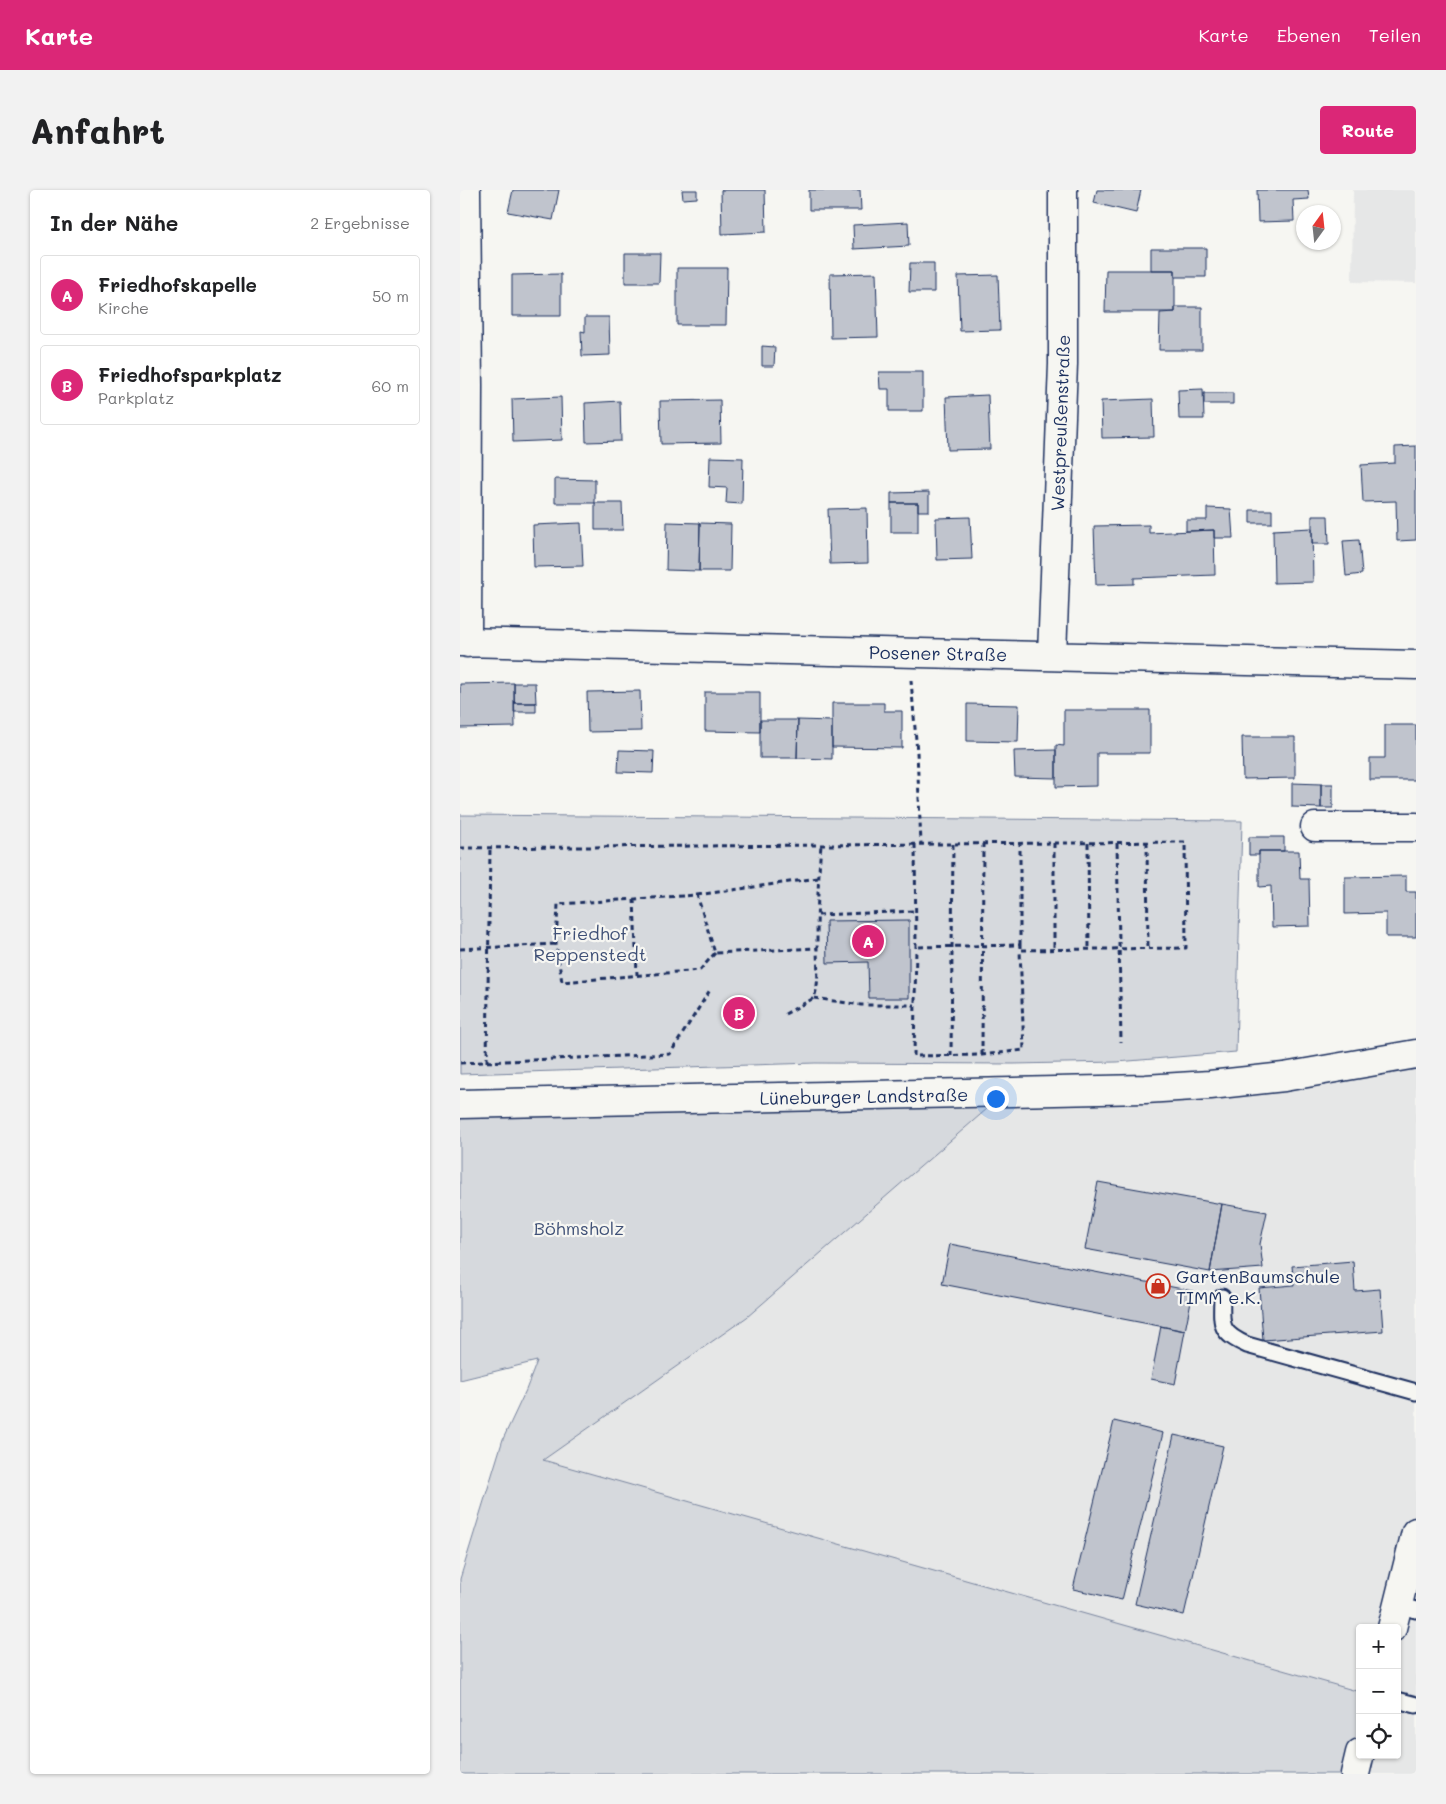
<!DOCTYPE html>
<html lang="de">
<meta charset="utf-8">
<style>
:root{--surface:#fff;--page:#f2f2f2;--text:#202124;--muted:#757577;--line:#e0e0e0;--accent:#db2777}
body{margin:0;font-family:Mali,sans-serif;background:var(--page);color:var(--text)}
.controls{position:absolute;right:15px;bottom:15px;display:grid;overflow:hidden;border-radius:5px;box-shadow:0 1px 4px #0004}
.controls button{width:45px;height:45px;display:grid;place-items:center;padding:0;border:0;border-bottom:1px solid var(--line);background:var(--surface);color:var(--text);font:25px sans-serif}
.compass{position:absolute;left:836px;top:15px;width:45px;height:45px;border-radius:50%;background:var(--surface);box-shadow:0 1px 4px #0004;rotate:15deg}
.you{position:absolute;left:535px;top:908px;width:18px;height:18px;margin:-12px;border:4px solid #fff;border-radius:50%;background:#1a73e8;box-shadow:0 0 0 8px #1a73e833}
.badge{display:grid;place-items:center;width:32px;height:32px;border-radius:50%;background:var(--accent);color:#fff;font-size:16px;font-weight:700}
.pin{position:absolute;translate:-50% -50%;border:2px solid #fff;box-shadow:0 1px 5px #0006}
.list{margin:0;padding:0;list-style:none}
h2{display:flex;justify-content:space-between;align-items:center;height:65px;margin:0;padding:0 20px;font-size:21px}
h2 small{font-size:16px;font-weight:400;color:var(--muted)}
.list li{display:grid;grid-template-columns:32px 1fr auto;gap:15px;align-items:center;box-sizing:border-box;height:80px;margin:0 10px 10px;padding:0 10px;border:1px solid var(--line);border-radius:5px}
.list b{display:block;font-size:19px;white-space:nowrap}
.list p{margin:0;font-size:16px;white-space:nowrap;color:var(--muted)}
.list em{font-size:16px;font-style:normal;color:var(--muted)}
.icon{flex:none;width:28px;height:28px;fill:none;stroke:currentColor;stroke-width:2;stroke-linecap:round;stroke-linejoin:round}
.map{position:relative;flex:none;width:956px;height:1584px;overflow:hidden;border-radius:5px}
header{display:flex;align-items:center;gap:30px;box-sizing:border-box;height:70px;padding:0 25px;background:var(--accent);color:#fff}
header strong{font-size:24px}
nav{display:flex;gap:28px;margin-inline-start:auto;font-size:18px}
.intro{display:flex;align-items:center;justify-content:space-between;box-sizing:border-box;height:120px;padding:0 30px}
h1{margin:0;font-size:35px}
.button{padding:12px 22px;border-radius:5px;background:var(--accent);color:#fff;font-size:18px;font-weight:700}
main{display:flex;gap:30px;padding:0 30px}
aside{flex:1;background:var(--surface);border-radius:5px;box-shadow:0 1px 4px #0004}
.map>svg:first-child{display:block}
.built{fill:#e6e7e7}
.green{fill:#d6d9dd;stroke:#78849e}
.building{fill:#c0c4cd;stroke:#1b2f5e}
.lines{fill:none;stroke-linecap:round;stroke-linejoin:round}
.service-casing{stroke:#1b2f5e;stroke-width:19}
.minor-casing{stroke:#1b2f5e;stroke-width:31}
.secondary-casing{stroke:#1b2f5e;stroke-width:31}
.path{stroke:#1b2f5e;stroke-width:3;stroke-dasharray:5 4;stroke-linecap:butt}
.service{stroke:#f6f6f2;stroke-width:15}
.minor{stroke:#f6f6f2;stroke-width:28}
.secondary{stroke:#f6f6f2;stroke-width:28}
.labels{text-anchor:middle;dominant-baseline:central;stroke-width:4.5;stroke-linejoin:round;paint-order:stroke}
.street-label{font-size:18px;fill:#1b2f5e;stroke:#f6f6f2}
.park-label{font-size:18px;fill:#405177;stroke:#f6f6f2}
.poi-label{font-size:18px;fill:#1b2f5e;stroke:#f6f6f2;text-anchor:start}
</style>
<header>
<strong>Karte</strong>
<nav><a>Karte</a><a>Ebenen</a><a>Teilen</a></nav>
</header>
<div class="intro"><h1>Anfahrt</h1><a class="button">Route</a></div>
<main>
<aside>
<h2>In der Nähe<small>2 Ergebnisse</small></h2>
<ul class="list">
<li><span class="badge">A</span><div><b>Friedhofskapelle</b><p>Kirche</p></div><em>50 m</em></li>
<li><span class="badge">B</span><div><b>Friedhofsparkplatz</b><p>Parkplatz</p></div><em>60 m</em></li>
</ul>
</aside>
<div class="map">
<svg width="956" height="1584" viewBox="0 0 956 1584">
<rect width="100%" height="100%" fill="#f6f6f2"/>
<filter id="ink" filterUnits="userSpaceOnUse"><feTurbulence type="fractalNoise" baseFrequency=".02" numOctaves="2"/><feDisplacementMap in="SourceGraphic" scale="10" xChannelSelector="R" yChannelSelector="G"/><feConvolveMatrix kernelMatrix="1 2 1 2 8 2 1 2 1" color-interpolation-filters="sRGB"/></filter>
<g filter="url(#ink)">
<!-- built -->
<path class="built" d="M893 0H956V93L892 92Z
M956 879V1584H896L901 1565H937V1438H900V1502L82 1270 287 1127 535 912 743 903Z"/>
<!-- green -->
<path class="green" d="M0 625 782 631 776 862 657 872 553 874 355 873 0 884Z
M535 912 287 1127 83 1270 900 1502V1556L893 1584H0V1389L43 1249 66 1200 77 1171 0 1190V925Z"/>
<!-- building -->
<path class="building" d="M53 0H99L93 30 48 22Z
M222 0H237V8L223 9Z
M261 0H305L306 42 262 44Z
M349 0H400L401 20H349Z
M637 0H681L676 23 634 13Z
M797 0H848L849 9 833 10 834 31 798 32Z
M448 32 449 56 394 59 393 35Z
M691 58H746V87H715V80H691Z
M165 63H200L199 93H165Z
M450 73H474V102H449Z
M217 78H267L266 135H217Z
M646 80H715V122H645Z
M416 83 418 147 371 148 370 84Z
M101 84V126H52V85Z
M538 85 540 140 500 141 498 86Z
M715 117H742V160H699L700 123 715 122Z
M125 127H149L150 165 122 166 121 141 125 142Z
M302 156 315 157 314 176H302Z
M419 182H463V221H429V199H420Z
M743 199 744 229H719L718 200Z
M744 203H773V214H744Z
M528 205 530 259 488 260 486 207Z
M101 207 102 250 53 252 52 209Z
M693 209 694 247 642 248 641 211Z
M260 210 261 253 201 254 200 211Z
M160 211 161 251 126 252 125 213Z
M956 256V350L937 351 936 311 903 312 901 275 935 273V257Z
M250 267 283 268 282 314 266 313 267 298 249 297Z
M95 289 135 290V313H95Z
M469 302V321H458V313H431V303Z
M135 313H162L163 340H135Z
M431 313H458V342H431Z
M407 318 408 373 370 374 368 319Z
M747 318 771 319 773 348H754V340L726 341V330H747Z
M790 320H812V333H790Z
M852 326H868L869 354H852Z
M510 327 512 369 477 370 476 328Z
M207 332 240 333 239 381 206 380Z
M121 333 123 376 74 377 73 335Z
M240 333 271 334 270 381H239Z
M689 335V343L754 340 755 385 674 388V394L636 395 634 336Z
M852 338 853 392 814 393 813 340Z
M899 350 902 384 886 386 883 351Z
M54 493 55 537 0 538V494Z
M54 493H75L76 513H54Z
M180 501 181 541 128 542 127 502Z
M245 502H300V542L245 541Z
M54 513H76V522H54Z
M372 513H424V521H442V558L372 557Z
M507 514 559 515 558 552 507 551Z
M604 520H690V563H637V596L596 597V555L604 556Z
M300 530H338L337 568H300Z
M338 530 372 531V569L337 568Z
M925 535H956V590H910V568H925Z
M782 547H835V588L783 589Z
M159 560 194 561 193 583 158 582Z
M596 560V588L555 587 554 561Z
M832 593 861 594V618L832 617Z
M861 594H873V618H861Z
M789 647H824V661H799V665H789Z
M799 661H839L840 689H849L850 736 812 737 811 696 799 697Z
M946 686V702H956V747H926V723L885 724V687Z
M449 730V808H409L408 772 367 773 366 731Z
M638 992 762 1014 750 1082 625 1059Z
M762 1014 807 1022 800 1054 803 1078 750 1082Z
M490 1054 733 1101 725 1141 482 1094Z
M893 1071 895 1101 920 1099 923 1141 803 1150 799 1098 834 1095 832 1076Z
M701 1136 725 1141 715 1194 691 1189Z
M654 1231 703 1243 662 1410 613 1399Z
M714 1245 763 1256 724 1425 675 1414Z"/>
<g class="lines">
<!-- service casing -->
<g class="service-casing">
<path id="service" d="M762 1107C761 1136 760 1143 787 1155L956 1202
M937 1415 956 1420
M937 1510 956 1515"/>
</g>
<!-- minor casing -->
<g class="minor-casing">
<path id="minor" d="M6 0 8 195 7 453
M0 452 956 475
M592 465 603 174V0
M855 637H956
M932 1438 956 1342
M895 1584 900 1563"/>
</g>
<!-- secondary casing -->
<g class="secondary-casing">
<path id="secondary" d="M0 914 685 899 750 895 824 887 956 864"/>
</g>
<!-- path -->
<path class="path" d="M451 490 457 562 461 654
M687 652 688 759
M594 653V760
M628 653 629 759
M657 653 661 852
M455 654 456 757 454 866 522 865 564 860 560 760
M0 658 725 652 726 758 560 760V755L456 757
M237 705 358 688
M174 709 177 785
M358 725 455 721
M560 755V653
M0 759 96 754
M255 763 240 780 102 792 96 754 98 714 237 705 255 763 357 758
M354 808 401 815H455
M325 824 354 808C360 791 357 775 357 758 357 724 358 689 361 655
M522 865 523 654
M491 866 493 654
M27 872 30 658
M0 873 210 864 250 800"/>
<!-- service -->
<use href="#service" class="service"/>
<!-- minor -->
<use href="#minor" class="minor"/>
<!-- secondary -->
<use href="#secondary" class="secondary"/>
</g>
</g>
<!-- icons -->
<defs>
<g id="shop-ring" transform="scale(1.25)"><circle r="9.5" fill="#f6f6f2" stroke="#c8321e" stroke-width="1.5"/><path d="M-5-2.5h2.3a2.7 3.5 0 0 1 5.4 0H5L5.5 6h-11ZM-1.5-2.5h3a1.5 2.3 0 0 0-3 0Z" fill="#c8321e"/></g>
</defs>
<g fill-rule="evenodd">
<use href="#shop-ring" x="698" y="1096"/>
</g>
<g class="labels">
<!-- street labels -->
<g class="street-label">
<text transform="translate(600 233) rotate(-88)">Westpreußenstraße</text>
<text transform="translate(478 463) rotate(1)">Posener Straße</text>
<text transform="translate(404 906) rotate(-1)">Lüneburger Landstraße</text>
</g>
<!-- park labels -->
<g class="park-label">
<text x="130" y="743">Friedhof<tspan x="130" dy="21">Reppenstedt</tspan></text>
<text x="119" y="1038">Böhmsholz</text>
</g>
<!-- poi labels -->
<g class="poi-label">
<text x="716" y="1086">GartenBaumschule<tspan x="716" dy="21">TIMM e.K.</tspan></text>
</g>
</g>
</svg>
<div class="controls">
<button>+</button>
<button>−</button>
<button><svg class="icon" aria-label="locate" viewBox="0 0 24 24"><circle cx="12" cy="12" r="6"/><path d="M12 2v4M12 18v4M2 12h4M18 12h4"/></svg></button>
</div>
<svg class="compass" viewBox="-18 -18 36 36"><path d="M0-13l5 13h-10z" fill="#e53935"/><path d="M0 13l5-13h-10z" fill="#757577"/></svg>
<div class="you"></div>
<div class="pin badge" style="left:408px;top:751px">A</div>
<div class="pin badge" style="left:279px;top:823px">B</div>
</div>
</main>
